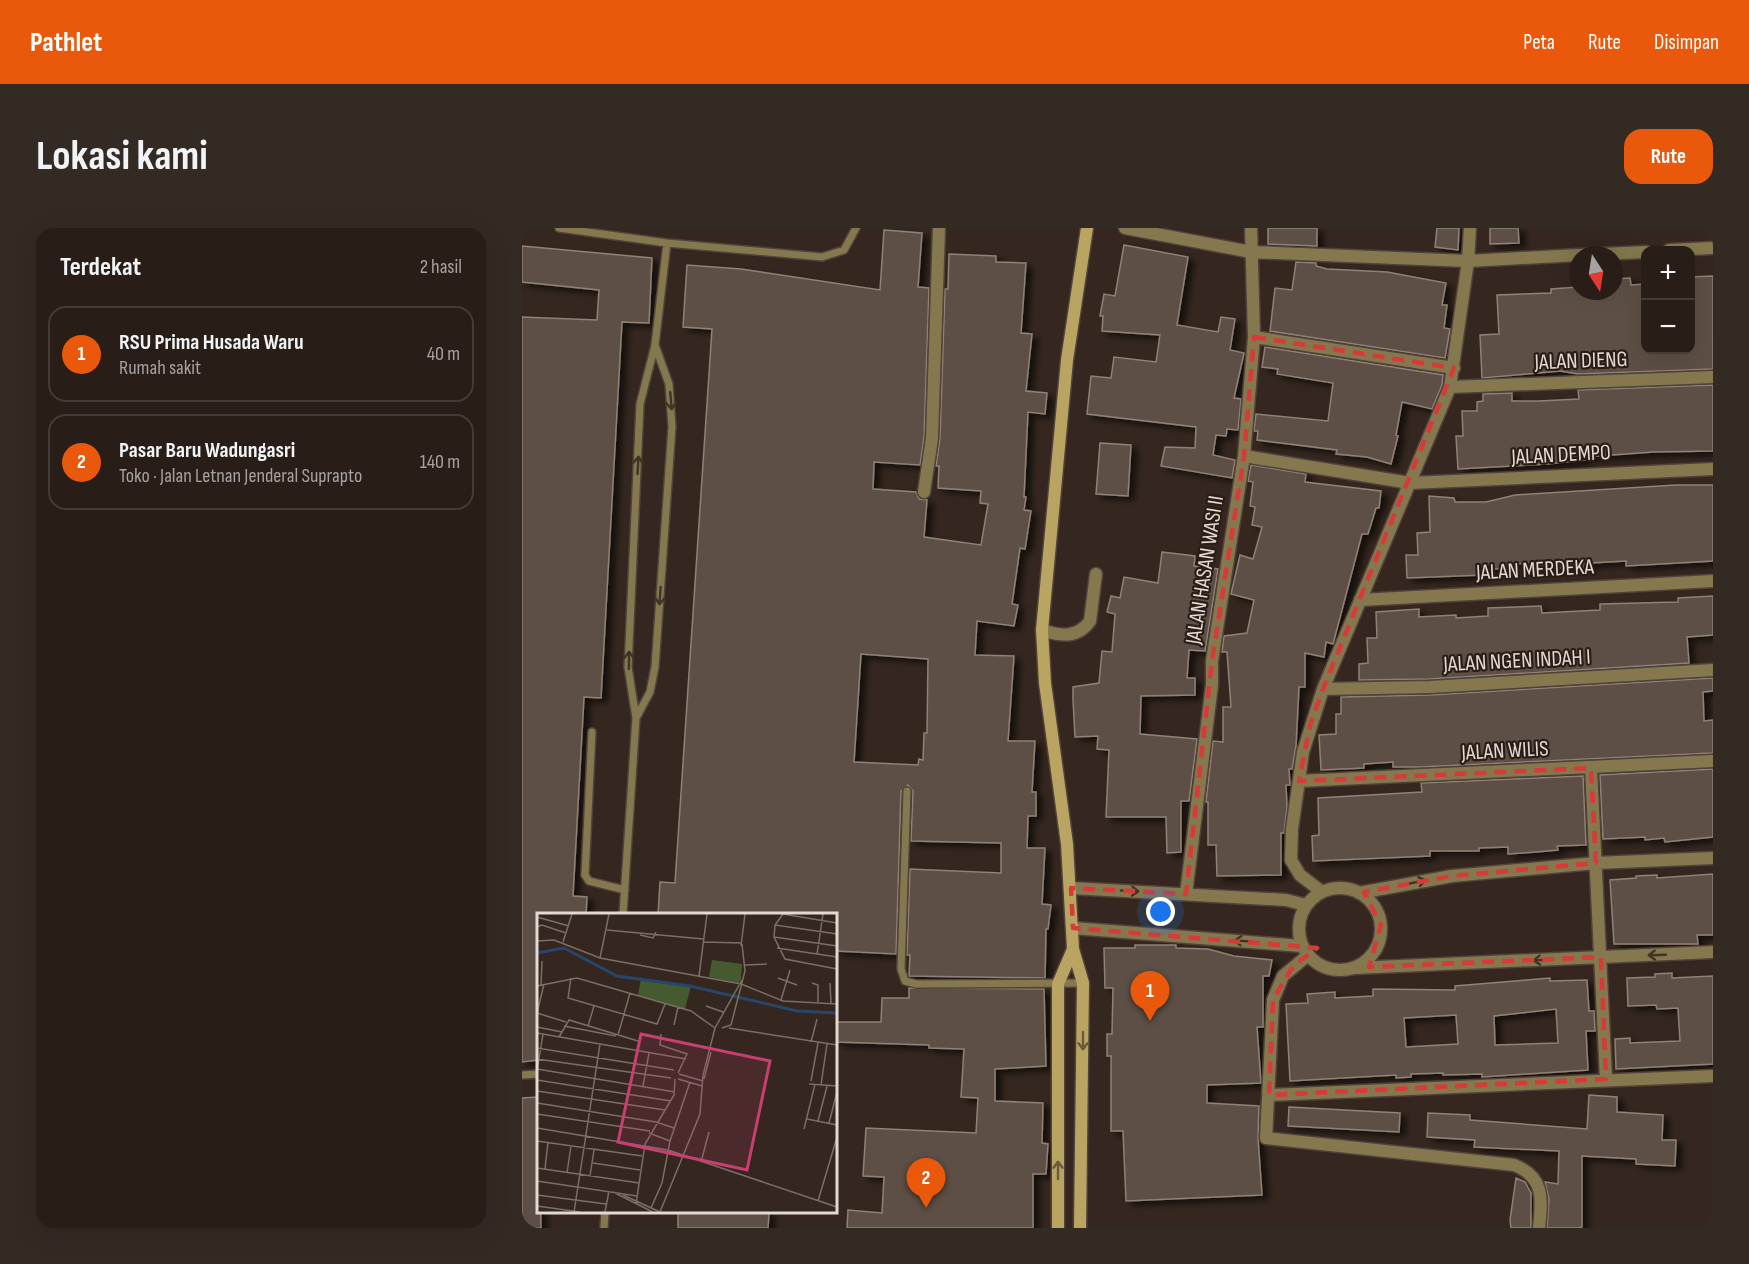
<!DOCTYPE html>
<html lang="id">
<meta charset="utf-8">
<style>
:root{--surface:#281d17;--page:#342a24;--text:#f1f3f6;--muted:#a5a2a1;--line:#443b36;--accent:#ea580c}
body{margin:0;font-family:"Sofia Sans Condensed",sans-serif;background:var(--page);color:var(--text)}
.controls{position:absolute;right:18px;top:18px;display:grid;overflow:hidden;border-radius:12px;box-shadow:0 6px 24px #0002}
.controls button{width:54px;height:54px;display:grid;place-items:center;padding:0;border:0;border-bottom:2px solid var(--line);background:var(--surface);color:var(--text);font:30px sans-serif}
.compass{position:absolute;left:1047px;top:18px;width:54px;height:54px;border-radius:50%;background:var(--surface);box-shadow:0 6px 24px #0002;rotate:168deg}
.you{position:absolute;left:639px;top:684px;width:21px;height:21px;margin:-15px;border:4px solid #fff;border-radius:50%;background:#1a73e8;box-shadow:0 0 0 9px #1a73e833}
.badge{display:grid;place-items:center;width:39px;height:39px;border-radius:50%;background:var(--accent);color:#fff;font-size:20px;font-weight:700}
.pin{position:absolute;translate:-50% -50px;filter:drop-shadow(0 2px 3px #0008)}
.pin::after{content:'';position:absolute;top:32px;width:21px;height:18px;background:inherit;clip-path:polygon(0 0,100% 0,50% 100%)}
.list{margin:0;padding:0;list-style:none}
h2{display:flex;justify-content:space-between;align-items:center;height:78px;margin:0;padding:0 24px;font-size:26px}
h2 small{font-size:20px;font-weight:400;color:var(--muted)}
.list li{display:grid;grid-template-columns:39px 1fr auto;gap:18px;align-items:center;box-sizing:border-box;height:96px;margin:0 12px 12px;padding:0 12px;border:2px solid var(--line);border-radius:18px}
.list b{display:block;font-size:22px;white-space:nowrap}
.list p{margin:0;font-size:20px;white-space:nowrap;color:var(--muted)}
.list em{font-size:20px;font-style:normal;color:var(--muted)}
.map{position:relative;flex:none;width:1191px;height:1000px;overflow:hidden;border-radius:18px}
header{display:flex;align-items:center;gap:36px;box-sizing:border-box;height:84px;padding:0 30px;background:var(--accent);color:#fff}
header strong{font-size:28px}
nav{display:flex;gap:33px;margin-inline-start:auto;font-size:21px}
.intro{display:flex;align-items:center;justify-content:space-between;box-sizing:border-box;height:144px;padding:0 36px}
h1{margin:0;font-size:42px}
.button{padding:15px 27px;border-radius:18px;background:var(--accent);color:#fff;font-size:21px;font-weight:700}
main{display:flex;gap:36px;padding:0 36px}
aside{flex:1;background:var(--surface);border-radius:18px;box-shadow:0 6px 24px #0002}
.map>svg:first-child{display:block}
.building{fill:#5d4f45;stroke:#908075;stroke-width:1.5;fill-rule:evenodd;filter:url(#shadow)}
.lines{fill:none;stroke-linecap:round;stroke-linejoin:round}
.service-casing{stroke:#51433c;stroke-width:10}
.minor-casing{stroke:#51433c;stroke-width:15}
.secondary-casing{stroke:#51433c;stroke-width:15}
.service{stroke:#85784f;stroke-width:7}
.minor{stroke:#85784f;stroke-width:12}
.secondary{stroke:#baa461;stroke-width:12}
.oneway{stroke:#423424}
.oneway2{stroke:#6b5a38}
.marked{fill:none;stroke:#d73a39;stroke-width:4.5;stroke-dasharray:12 8;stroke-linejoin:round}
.labels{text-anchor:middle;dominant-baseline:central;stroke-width:4.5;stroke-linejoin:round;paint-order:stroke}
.street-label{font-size:22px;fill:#e3d9d4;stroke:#2b1d16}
.inset-river{fill:none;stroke:#27466b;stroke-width:3}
.inset-road{fill:none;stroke:#7b6e67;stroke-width:1.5}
.view{fill:#c93f73;fill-opacity:0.15;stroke:#c93f73;stroke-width:3}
.inset-edge{fill:none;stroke:#e3d9d4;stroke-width:3}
</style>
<header>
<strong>Pathlet</strong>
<nav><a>Peta</a><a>Rute</a><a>Disimpan</a></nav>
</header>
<div class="intro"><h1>Lokasi kami</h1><a class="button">Rute</a></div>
<main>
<aside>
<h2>Terdekat<small>2 hasil</small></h2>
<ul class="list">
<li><span class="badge">1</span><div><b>RSU Prima Husada Waru</b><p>Rumah sakit</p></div><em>40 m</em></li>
<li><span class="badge">2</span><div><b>Pasar Baru Wadungasri</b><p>Toko · Jalan Letnan Jenderal Suprapto</p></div><em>140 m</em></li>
</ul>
</aside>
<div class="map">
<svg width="1191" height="1000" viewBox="0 0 1191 1000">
<defs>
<filter id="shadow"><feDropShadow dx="6" dy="4" stdDeviation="3" flood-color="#0009"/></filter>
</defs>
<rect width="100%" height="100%" fill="#35271f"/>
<!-- building -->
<path class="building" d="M746 0H795V18L746 16Z
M915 0H937L936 22 913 19Z
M968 0H996L997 15 968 16Z
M362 2 400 5 396 59 407 60 402 209 398 237 352 234 351 261 394 264 397 271 405 272 402 309 459 317 466 276 458 275 459 263 416 260 417 238H414L418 210 423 61H426L427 26 474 28V34L504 35 499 105 510 106 504 163 525 165 523 186 506 184 502 269H504L502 282 509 283 503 321 498 320 490 376 496 377 492 398 455 393 453 427 492 428 486 513H513L510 564H514V588H506L505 620H523L520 676 529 677 526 701H524L523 750 387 748 388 727H385L388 641 479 645V615L389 613 391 563 386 557 379 563 374 726 314 723V687H136L138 654 153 655 190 101 161 99 165 37 219 41 358 62ZM339 426 406 431 405 505H402L401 532 397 531 396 537 332 534Z
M602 17 666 29 655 97 696 104 699 89 713 91 708 122 722 125 712 170 719 171 716 202 705 201 704 208 694 207 691 227 713 232 710 250 639 238 643 219 673 220 674 199 565 186 569 148 589 150 592 129 634 134 638 107 580 103 581 88H578L582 66 593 68Z
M0 18 130 30 127 95 100 94 79 470 62 469 51 668 65 669 64 687H16V832L0 834V89L75 92 77 62 0 54Z
M774 34 794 35V38L805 41 865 44 924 55 920 77H925L922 100 928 101 923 130 748 103 753 60 770 62Z
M1191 48V141L1056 146 1038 143 960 150 958 107 977 106 975 67 1029 65V61L1056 59V63H1092V51L1108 50 1109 57 1124 56V122H1168V49Z
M743 119 921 147 920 157 910 181 880 174 874 207 876 208 869 236 845 229 814 226 815 222 735 212 736 203H732L734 186 806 193 811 155 755 146 756 141 740 139Z
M1191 157V223L1131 224 1063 229V232L1025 236 936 241 934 208H941L940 183H955V174L961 173V166L990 165V173H1017L1057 171 1056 162Z
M578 215 609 217 606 268 574 266Z
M729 237 784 246 783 254 859 263 857 280H854L846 306H840L811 416 804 414 802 429 783 425V459H777L774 518 770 541H767L768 557H764L765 580 762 605H759V647L695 648 694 617H686V574H684L691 513 701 514V479H709L705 424H700L702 408 725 405 732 372 709 366 718 327 731 331 740 299 730 297 733 279 728 278 731 254 726 253Z
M1154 257H1191V333L1104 338V333L1068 335V339L1043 340H1020L1019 335 988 336V340L960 342 961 347 885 350 884 327H896L895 305 908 304 907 268 932 270 933 274H964L993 267Z
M640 324 673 328 672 338 696 341 683 423 667 422 665 450H673V467L619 468 618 506 675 511 667 573H659V624L645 625 644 589H584L587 522 575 521 576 508 553 509 551 472V459L577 455 580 423 590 424 593 386 585 384 589 368 598 370 602 349 636 355Z
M1191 368V407L1165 409 1167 435 908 451 837 452V436L846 435 845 410H855L854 384 897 381V389L934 387V390L966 388V380L1019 378 1020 385 1078 382V376L1156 374V370Z
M1191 450V463L1181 464 1182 493 1191 492V525L898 539H871V534L842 536V540L799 542 797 507 814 506V486H819V469L908 467Z
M1191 541V609L1143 614 1142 610 1123 612V609L1081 611 1078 547Z
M1061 548 1064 617 1035 618 1036 622 1014 624 986 626V619L957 620V623H908V628L791 633 790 608 797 607 796 570 900 564 899 555Z
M1191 646V707H1175L1176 716H1092L1088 652 1114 650V648L1135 647V650Z
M613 717H654V720L686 721 712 728 750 732 747 748H741V799H735L739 855 685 857V875L737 878 736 910 740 967 604 973 601 903H589V828H585V806H590L591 760H583L582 720H613Z
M1150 745V750L1191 748V836L1094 841 1093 811 1108 810V815L1158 813 1156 780 1135 781 1134 777 1106 778 1105 750 1133 749V746Z
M1028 750V753L1065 752 1067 783H1072L1073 803H1064L1066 842 960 849V846L921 847V845L889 846V849L874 850V847L768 853 764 776 786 775 785 766 813 764V770L851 768V761L933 762V758ZM1034 781 1036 815 973 817 972 788ZM934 787 936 816 884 819 882 790Z
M387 760 522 761 524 838 473 841V873L521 875 520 915 526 916 524 946H511V1000H325L326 982 360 985 362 949 341 948 344 900 454 905 456 870 439 869 442 821 407 820V817L314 814V794H359L360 770H387Z
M1067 867 1095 869V884L1141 887 1140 912H1154L1153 938 1114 936V931L1060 928V999L1056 1000H1025L1027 971 1023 954 1036 956 1037 923 952 919 953 912 905 909 906 885 948 887V892L1065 901Z
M16 869 19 1000H0V870Z
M767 879 878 885 877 904 766 898Z
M994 950 1003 954 1009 965V1000H989L988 992Z
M156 984H247L246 1000H156Z"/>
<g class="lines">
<!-- service casing -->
<g class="service-casing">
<path id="service" d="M37 0 145 15 300 29 322 22 334 0
M114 490 128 464 133 439 150 199 147 156 133 117
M70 504 63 647 67 653 103 662
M385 563 379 741 383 753 394 756 561 755
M101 686 114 490 106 439 118 176 133 117 145 15
M0 847 16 846
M82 1000 83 984"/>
</g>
<!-- minor casing -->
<g class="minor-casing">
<path id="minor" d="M603 0 729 24 946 33 1056 27
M1147 22 1191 20
M1057 27 1124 24
M732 109 932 140
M928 159 1191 149
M722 228 888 255 1191 241
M402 264 410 210 417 0
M838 372 1191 353
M520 402C538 408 555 411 568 393L574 346
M801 461 908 459 1191 442
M1069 540 1084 851
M777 553 1191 533
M777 701a41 41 0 1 1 82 0a41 41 0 1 1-82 0Z
M549 660 764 672 784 677
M800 664 778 647 769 632 770 601 781 524 801 461 928 159 946 33 948 0
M837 665 930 648 1074 635 1191 630
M664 666 690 457V433L722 228 732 109 729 0
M551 700 779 718
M785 728 761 748 751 772 744 910 992 937C1023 949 1020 972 1017 1000
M833 740 1191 724
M747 867 1191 848"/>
</g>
<!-- secondary casing -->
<g class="secondary-casing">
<path id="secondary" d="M536 1000V756L551 721
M558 1000 561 755 551 721 545 616 523 455 520 402 545 132 565 0"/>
</g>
<!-- service -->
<use href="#service" class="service"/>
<!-- minor -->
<use href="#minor" class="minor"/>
<!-- secondary -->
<use href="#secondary" class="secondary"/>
</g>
<!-- one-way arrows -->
<defs><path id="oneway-shaft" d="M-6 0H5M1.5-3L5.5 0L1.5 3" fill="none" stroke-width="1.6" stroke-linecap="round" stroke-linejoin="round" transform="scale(1.5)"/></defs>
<g class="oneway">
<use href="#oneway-shaft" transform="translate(149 173) rotate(85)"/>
<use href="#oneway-shaft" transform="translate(116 237) rotate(-87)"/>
<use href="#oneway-shaft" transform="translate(138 368) rotate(94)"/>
<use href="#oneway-shaft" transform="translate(107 432) rotate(-89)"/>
<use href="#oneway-shaft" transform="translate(895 654) rotate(-11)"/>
<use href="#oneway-shaft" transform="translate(608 663) rotate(3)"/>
<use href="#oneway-shaft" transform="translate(721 713) rotate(-176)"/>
<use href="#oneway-shaft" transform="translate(1135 727) rotate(178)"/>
<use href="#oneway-shaft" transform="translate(1020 732) rotate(177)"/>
</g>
<g class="oneway2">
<use href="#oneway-shaft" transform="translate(561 813) rotate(90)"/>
<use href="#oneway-shaft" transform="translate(536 942) rotate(-90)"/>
</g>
<!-- marked area -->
<path class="marked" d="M732 109 932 140 801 461 788 497 777 553 1069 540 1074 635 930 648 842 664 859 697 847 739 1079 729 1084 851 747 867 751 772 771 738 795 720 551 700 549 660 664 666 690 433 722 228Z"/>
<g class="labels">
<!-- street labels -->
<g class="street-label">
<text transform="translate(1059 133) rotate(-2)">JALAN DIENG</text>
<text transform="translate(1039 227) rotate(-3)">JALAN DEMPO</text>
<text transform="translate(683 342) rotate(-81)">JALAN HASAN WASI II</text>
<text transform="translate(1013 342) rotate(-3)">JALAN MERDEKA</text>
<text transform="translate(995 433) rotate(-3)">JALAN NGEN INDAH I</text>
<text transform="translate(983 523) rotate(-3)">JALAN WILIS</text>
</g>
</g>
<!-- overview -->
<g transform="translate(15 685)">
<rect width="300" height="300" fill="#35271f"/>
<path d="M175 47 205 51 204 67 201 70 172 64ZM104 66 154 73 148 96 101 82Z" fill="#455b2f"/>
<path class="inset-river" d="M0 40 27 35 80 63 153 73 260 98 300 100"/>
<path class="inset-road" d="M246 1 238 12 237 24 248 46 300 56M246 1 300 10M0 4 32 13M238 12 300 21M0 14 5 12 29 20M70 17 166 26M103 22 116 25 119 19M237 24 300 33M0 28 17 27 63 45 204 71 246 88 300 91M26 29 35 1M166 29 205 30M204 33 208 1M240 35 300 44M280 41 286 1M63 45 72 1M208 52 230 51M162 63 170 1M34 65 31 85 120 111 128 91M241 65 260 72M275 70 281 72V89M293 70 294 90M4 72 5 48M0 73 40 65 154 98 178 115M244 87 253 57M169 93 186 99M0 100 29 109M0 100 7 71M137 112 141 94M27 113 79 123M51 113 57 93M0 114 25 119M185 115 194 112 208 58 205 31M192 115 300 132M0 120 149 146M124 121 123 132 150 141 141 160M81 122 93 80M22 124 32 107 101 128M274 129 280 106M0 135 137 157M0 146 134 165M0 156 138 179M0 158 6 121M142 161 166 168M141 166 165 173M167 166 174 139M0 167 134 188M274 168 281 130M272 171 300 173M284 172 290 131M106 173 112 140M0 178 128 197M0 190 119 209 137 215M0 201 113 218M270 206 300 212M281 208 290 173M292 210 300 179M0 215 131 237 300 294M267 216 278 171M112 220 133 228M0 228 105 243M164 249 172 219M56 250 103 257M0 255 102 270M8 256 11 229M30 260 34 233M53 263 57 237M0 268 100 283M76 279 116 299M0 282 69 291M86 282 123 299M281 288 300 224M99 291 108 231 137 182 138 166M0 293 43 299M114 295 125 270 133 228 153 169M37 299 63 131M68 299 72 278M123 299 163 201 166 162 178 115 205 67"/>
<path class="view" d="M104 121 233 148 210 257 81 229Z"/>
<rect width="300" height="300" class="inset-edge"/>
</g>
</svg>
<div class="controls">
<button>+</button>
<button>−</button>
</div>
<svg class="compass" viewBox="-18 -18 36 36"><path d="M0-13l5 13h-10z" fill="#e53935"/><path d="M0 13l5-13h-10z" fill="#a5a2a1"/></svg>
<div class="you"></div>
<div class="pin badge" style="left:628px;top:793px">1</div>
<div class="pin badge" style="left:404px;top:980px">2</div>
</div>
</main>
